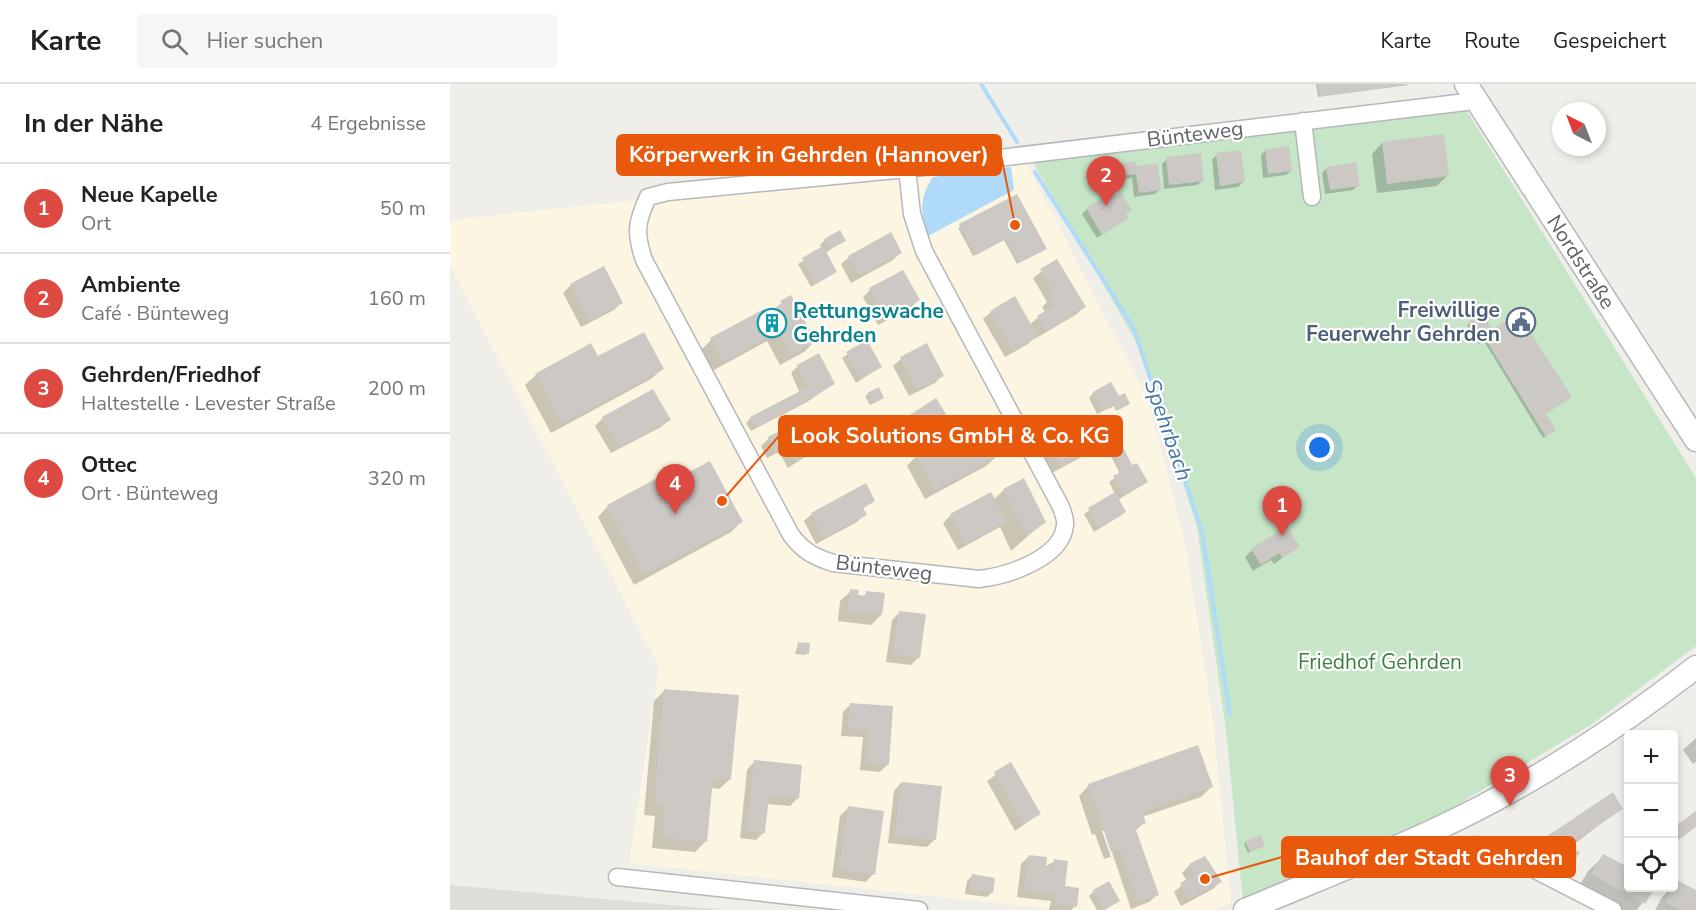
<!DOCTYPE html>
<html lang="de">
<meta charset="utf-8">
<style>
:root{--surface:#fff;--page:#f6f6f6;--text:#222;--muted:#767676;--line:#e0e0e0;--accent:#dd4a41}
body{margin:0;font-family:"Nunito Sans",sans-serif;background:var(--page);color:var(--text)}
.controls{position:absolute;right:18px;bottom:18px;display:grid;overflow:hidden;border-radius:6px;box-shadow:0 3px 9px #0003}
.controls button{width:54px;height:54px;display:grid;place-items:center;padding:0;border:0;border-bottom:2px solid var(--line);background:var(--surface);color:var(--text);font:30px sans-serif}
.compass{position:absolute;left:1102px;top:18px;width:54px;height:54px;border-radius:50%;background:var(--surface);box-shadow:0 3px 9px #0003;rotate:318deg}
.you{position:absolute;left:870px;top:364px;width:21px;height:21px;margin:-15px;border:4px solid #fff;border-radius:50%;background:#1a73e8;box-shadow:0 0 0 9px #1a73e833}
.badge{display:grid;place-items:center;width:39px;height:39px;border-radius:50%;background:var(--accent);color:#fff;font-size:20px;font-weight:700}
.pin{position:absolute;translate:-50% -50px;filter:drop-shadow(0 2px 3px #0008)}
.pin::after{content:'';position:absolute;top:32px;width:21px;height:18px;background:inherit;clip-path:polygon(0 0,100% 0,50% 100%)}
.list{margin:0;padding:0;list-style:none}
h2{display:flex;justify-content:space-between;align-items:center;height:78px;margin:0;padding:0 24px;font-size:26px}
h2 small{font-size:20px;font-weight:400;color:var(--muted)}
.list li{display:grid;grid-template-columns:39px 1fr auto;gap:18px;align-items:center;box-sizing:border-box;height:90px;padding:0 24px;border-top:2px solid var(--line)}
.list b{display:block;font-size:22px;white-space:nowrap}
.list p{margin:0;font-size:20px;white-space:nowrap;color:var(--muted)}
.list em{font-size:20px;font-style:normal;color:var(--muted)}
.icon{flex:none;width:33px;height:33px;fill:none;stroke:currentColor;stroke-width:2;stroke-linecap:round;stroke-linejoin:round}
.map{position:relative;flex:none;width:1246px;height:826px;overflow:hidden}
header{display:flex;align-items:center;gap:36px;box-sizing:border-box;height:84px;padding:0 30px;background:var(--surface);border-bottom:2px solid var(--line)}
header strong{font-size:28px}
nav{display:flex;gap:33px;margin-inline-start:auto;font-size:21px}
.search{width:420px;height:54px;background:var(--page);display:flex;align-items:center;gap:15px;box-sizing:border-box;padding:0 21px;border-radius:6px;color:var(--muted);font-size:22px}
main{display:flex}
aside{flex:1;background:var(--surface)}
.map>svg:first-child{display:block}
.commercial{fill:#fcf5e1}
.industrial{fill:#dfddda}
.green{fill:#c7e5c7}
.water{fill:#afdaf9}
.shadow{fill:#0003}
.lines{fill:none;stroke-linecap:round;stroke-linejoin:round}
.stream{stroke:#afdaf9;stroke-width:4}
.building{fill:#ccc9c4}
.street-casing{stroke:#b5b8bb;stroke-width:19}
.secondary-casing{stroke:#b4b7bb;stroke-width:25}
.street{stroke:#fff;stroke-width:16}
.secondary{stroke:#fff;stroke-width:22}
.labels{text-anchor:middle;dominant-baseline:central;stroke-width:4.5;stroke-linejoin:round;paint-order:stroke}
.street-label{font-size:21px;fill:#5f6367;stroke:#fff}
.service-label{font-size:21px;font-weight:bold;fill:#4e5e75;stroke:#fff;text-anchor:end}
.culture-label{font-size:21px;font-weight:bold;fill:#0d838f;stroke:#fff;text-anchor:start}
.park-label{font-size:21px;fill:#3c813e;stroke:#fff}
.water-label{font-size:22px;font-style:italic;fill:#4876a2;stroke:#fff}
.leader{fill:none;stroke:#e8590c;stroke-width:2}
.callout-dot{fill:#e8590c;stroke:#fff;stroke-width:2}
.callout{fill:#e8590c;stroke:#e8590c;stroke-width:2}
.callout-label{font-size:22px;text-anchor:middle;font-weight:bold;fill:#fff}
</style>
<header>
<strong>Karte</strong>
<div class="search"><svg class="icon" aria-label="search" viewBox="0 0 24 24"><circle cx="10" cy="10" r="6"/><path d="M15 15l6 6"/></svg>Hier suchen</div>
<nav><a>Karte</a><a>Route</a><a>Gespeichert</a></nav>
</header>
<main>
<aside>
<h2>In der Nähe<small>4 Ergebnisse</small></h2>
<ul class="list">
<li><span class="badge">1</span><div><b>Neue Kapelle</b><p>Ort</p></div><em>50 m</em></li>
<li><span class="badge">2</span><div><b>Ambiente</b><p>Café · Bünteweg</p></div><em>160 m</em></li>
<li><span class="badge">3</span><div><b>Gehrden/Friedhof</b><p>Haltestelle · Levester Straße</p></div><em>200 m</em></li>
<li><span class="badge">4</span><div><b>Ottec</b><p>Ort · Bünteweg</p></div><em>320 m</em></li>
</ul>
</aside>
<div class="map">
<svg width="1246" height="826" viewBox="0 0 1246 826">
<rect width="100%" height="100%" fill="#f0eee8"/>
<!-- commercial -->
<path class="commercial" d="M574 75 698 316 736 464 763 637 781 819 762 826H609L179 779 209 583 0 182V136Z"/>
<!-- industrial -->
<path class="industrial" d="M0 801 275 826H0Z"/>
<!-- green -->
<path class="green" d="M1016 26 1246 394V562L1142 640 975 740 793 818 776 646 747 443 691 266 580 73Z"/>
<!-- water -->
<path class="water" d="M561 83 564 106 478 152C470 130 469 113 483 93Z"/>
<!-- shadow -->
<path class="shadow" d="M866 0H958V1L868 13Z
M932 59 997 92 987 102 927 109 922 70Z
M816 66 841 87 836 91 813 94 811 71Z
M767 71 793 98 788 103 765 106 762 75Z
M717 75 752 97 747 101 714 105 712 80Z
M669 81 684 84 710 105 705 110 684 113 682 94 665 96 664 86Z
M877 84 908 101 903 106 875 110 872 89Z
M567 112 593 166 567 180 554 156 523 172 508 144Z
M637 125 675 131 677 134 647 154 632 130Z
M375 156 394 157 375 169 385 188 361 203 348 180 372 165 370 161Z
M450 169 443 176 401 199 391 180 399 173Z
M606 177 634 222 627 230 588 253 587 251 578 260 555 273 533 235 541 228 579 241 595 228 592 223 597 218 583 194Z
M121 201 171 219 164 226 131 243 113 209Z
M420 206 468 216 461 224 428 241 413 213Z
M340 213 364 258 354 268 330 281 317 257 262 287 251 266 261 256 316 231Z
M1032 231 1094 330 1102 348 1093 354 1034 257 1029 260 1017 241Z
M417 258 430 283 406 299 392 274Z
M451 275 492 291 485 299 459 312 443 282Z
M348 282 383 300 357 318 301 347 296 339 301 334 350 309 341 289Z
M212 285 201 295 101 349 75 301 86 291Z
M428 305 430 316 420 321 415 312Z
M643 309 668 314 677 321 666 327 664 322 647 330 639 314Z
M153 334 219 336 211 343 161 369 145 342Z
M319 354 362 368 338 384 329 368 317 374 311 362Z
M647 362 639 369 602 389 592 371 600 363Z
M671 363 682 383 696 398 668 416 675 428 670 432 644 448 634 430 665 410 659 398 670 390 660 370Z
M467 371 547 372 536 382 475 415 457 382Z
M215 402 291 438 281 448 184 501 148 433 158 422Z
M554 406 594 438 561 467 550 443 508 466 493 439 501 431 543 416Z
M424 417 412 425 415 430 407 438 366 460 354 437 362 430Z
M848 462 824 480 821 476 803 487 795 473 802 466Z
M401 507 412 513 417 509 431 531 421 541 388 537 390 517Z
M450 528 469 573 461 581 436 578 442 536Z
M348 560 357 569 355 571 345 570Z
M215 606 280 695 269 705 261 704 256 757 245 768 202 764 205 732 194 731 204 617Z
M401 620 442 623 438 680 430 688 410 686 413 653 391 652 393 628Z
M1246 654V678L1243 680 1233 666Z
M304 678 348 714 340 722 317 720 314 748 306 756 290 754 297 686Z
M561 680 589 730 565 747 537 697Z
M1178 697V708L1174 701Z
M451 699 484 756 477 763 438 759 444 707Z
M639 701 761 703 751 713 692 733 694 739 685 747 707 811 699 818 681 825 655 747H652L661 773 654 775 645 750 642 751 629 712Z
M398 724 423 790 416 798 382 793 390 732Z
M1171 724 1119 764 1128 769 1119 785 1103 800 1072 775 1087 760Z
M796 758 811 763 798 769 794 760Z
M579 772 594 783 605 777 613 803 625 822 621 826H599L601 817 567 813 571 780Z
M1154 772 1178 785V804H1203L1187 826H1163L1127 806 1138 787Z
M740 781 770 798 763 805 731 822 724 808 737 797 732 789Z
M522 792 542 808 537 813 515 810 517 797Z
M1227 798 1246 808V826H1205L1212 813Z
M644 807 668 817 655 826H647L639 812Z"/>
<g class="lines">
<!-- stream -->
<path class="stream" d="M531 0 567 58
M585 88 683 243 752 447 780 631"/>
</g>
<!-- building -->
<path class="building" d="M868 0H958V1L870 12Z
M994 50 999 92 937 100 932 58Z
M839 62 842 87 818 90 815 65Z
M791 66 795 98 770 102 766 69Z
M751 69 754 97 719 101 716 73Z
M685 77 686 82 708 79 711 106 689 109 686 90 670 92 668 80Z
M906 78 910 102 880 106 876 83Z
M663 108 666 112 671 109 682 126 676 130 679 134 652 151 636 124Z
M567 110 597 165 569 179 556 155 526 171 509 140Z
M390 146 396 157 380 165 374 155Z
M441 148 452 169 409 192 398 172Z
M373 162 387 188 366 200 352 174Z
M607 175 636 223 596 247 587 232 603 222 598 215 605 211 590 185Z
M154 182 173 219 139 237 120 200Z
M453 186 470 216 436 235 419 204Z
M341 211 366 258 341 271 328 248 273 278 260 254 314 225 316 229 332 221 330 217Z
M565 212 588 253 563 267 540 227Z
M1032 229 1043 245 1068 229 1122 313 1096 330 1106 346 1096 353 1036 256 1032 259 1018 238Z
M194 248 214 285 112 340 85 290 141 259 148 272Z
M417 256 432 283 411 295 396 268Z
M477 259 494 292 467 306 450 273Z
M369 269 385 300 306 344 300 333 358 303 347 281Z
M661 298 669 312 675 309 680 320 668 326 665 320 652 327 643 308Z
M429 303 434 314 422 320 417 309Z
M203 305 221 336 169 363 152 333Z
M486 314 499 335 468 354 455 334Z
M348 337 364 368 345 378 337 361 325 368 318 353Z
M530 337 548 372 485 406 466 370Z
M637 342 648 362 610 383 599 362Z
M672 361 682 381 687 379 698 398 674 412 663 392 671 388 661 367Z
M260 377 293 438 194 491 157 421 211 392 216 400Z
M574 394 596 438 577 452 553 405Z
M416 399 425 417 413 424 417 431 374 453 361 429Z
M541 408 557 438 516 460 500 430Z
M665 408 676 428 649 444 638 424Z
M837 442 850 463 832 474 829 469 811 481 801 465Z
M400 505 409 506 408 511 416 512V507L435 509 432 531 398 527Z
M449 527 476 530 470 574 443 570Z
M348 558 360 559 359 570 347 568Z
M214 605 289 611 281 695 263 694 257 758 212 754 215 722 204 721Z
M400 619 443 622 439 681 417 679 420 646 398 645Z
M748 661 763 703 692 728 696 739 685 743 709 811 688 818 670 766 661 768 638 700Z
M304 676 352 681 349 715 319 712 315 749 297 747Z
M561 678 591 730 573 740 544 688Z
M451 698 492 702 486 756 445 752Z
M1163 708 1173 725 1117 762 1130 768 1120 785 1086 768 1087 759Z
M398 722 434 727 425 791 389 786Z
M1246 727V743L1224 759V743Z
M811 751 815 762 800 768 795 757Z
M1153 770 1178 783V804H1205L1195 820 1141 790Z
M579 771 597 773 596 782 603 783 604 775 618 777 615 802 629 804 627 823 606 820 607 810 574 806Z
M755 772 772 798 739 815 730 799 745 791 739 780Z
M522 790 545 794 543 809 519 806Z
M1227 796 1246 806V826H1230L1215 818Z
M659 797 670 817 654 826 643 806Z"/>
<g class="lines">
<!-- street casing -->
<g class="street-casing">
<path id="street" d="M853 37 862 113
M457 85 462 130 474 167 611 423C613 429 616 436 615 441 612 475 556 492 529 495L383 479C364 473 353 467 341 451L194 176C185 149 186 139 198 113L218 108 457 85 1016 18 1024 12
M1027 761 1048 767 1163 826
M167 793 469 826"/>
</g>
<!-- secondary casing -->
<g class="secondary-casing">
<g id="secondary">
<path id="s1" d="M1016 0 1246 356"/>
<path d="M795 826C857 800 919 776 980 748 1075 705 1164 647 1246 583"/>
</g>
</g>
<!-- street -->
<use href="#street" class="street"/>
<!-- secondary -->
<use href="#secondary" class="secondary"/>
</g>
<!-- icons -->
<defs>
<g id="civic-ring" transform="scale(1.5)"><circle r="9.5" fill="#fff" stroke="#5c6f8a" stroke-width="1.5"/><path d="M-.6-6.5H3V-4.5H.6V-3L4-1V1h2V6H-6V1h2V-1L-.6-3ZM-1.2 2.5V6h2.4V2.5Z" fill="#5c6f8a"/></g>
<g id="building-ring" transform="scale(1.5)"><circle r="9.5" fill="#fff" stroke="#0f9aa8" stroke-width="1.5"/><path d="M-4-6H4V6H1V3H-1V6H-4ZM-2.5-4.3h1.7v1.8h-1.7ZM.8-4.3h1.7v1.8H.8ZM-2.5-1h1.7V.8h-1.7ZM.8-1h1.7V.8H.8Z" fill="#0f9aa8"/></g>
</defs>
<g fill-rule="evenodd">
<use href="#civic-ring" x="1071" y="238"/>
<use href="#building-ring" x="322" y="239"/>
</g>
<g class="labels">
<!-- street labels -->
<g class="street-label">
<text transform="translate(745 50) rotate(-7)">Bünteweg</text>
<text stroke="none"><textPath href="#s1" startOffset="212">Nordstraße</textPath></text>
<text transform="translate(434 484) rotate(7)">Bünteweg</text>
</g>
<!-- service labels -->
<g class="service-label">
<text x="1050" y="226">Freiwillige<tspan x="1050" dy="24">Feuerwehr Gehrden</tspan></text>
</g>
<!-- culture labels -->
<g class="culture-label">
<text x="343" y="227">Rettungswache<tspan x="343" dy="24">Gehrden</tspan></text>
</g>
<!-- park labels -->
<g class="park-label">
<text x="930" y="578">Friedhof Gehrden</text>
</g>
<!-- water labels -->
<g class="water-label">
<text transform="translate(718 346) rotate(71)">Spehrbach</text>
</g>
</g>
<!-- callouts -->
<path class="leader" d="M565 141L551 71M272 417L329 352M755 795L832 773"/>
<g class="callout-dot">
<circle cx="565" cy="141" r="6"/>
<circle cx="272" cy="417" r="6"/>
<circle cx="755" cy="795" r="6"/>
</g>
<g class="callout">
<rect x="167" y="51" width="384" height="40" rx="6"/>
<rect x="329" y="332" width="343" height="40" rx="6"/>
<rect x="832" y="753" width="293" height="40" rx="6"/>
</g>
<g class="callout-label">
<text x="359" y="78">Körperwerk in Gehrden (Hannover)</text>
<text x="500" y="359">Look Solutions GmbH &amp; Co. KG</text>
<text x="979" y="781">Bauhof der Stadt Gehrden</text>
</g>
</svg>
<div class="controls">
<button>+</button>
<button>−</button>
<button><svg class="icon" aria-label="locate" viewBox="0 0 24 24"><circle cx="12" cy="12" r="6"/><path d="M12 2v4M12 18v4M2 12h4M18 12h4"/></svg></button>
</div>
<svg class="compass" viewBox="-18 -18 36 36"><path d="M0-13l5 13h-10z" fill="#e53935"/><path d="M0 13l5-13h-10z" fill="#767676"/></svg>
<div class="you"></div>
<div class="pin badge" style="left:832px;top:452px">1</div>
<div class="pin badge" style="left:656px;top:122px">2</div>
<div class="pin badge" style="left:1060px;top:722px">3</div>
<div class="pin badge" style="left:225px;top:430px">4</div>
</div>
</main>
